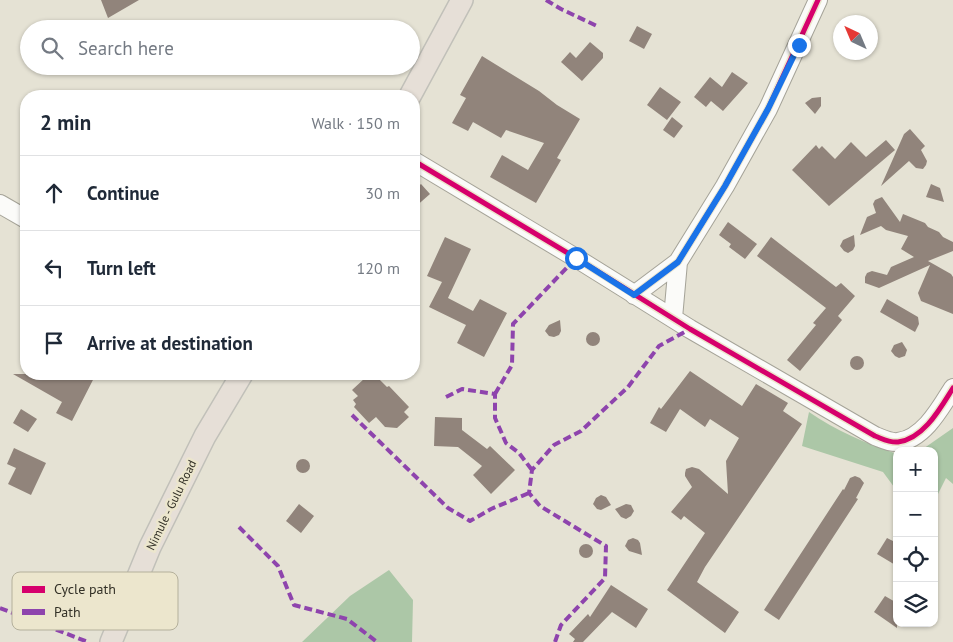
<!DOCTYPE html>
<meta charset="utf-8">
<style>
:root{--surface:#fff;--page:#f6f6f7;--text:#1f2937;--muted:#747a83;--line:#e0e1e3}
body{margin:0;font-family:"PT Sans",sans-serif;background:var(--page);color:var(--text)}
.controls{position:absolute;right:15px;bottom:15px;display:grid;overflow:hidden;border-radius:10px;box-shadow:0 1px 4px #0004}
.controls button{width:45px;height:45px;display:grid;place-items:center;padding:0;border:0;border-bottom:1px solid var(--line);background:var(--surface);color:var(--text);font:25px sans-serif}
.compass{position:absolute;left:833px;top:15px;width:45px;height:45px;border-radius:50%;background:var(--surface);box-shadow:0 1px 4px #0004;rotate:316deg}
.stop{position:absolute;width:15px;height:15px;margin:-11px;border:4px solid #1a73e8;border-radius:50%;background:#fff}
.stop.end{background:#1a73e8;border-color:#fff;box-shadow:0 1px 5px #0008}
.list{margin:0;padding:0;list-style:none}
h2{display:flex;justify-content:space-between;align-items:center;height:65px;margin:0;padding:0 20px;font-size:21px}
h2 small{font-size:16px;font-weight:400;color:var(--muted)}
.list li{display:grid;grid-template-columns:32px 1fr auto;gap:15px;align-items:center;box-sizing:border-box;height:75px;padding:0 20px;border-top:1px solid var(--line)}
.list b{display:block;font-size:19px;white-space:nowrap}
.list em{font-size:16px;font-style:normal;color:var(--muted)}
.icon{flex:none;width:28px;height:28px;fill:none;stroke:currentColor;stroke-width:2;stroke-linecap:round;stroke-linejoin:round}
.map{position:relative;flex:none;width:953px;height:642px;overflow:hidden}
.search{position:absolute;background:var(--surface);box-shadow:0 1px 4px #0004;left:20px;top:20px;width:400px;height:55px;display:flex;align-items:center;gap:12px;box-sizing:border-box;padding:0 18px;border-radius:28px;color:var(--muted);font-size:19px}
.panel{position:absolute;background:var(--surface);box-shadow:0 1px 4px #0004;left:20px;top:90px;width:400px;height:290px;border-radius:20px}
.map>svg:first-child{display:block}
.forest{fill:#acc7a7}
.building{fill:#91847b}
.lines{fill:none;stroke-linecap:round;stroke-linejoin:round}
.minor-casing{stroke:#a5a398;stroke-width:20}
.major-casing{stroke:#c1c0b9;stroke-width:24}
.minor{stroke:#fbfbf9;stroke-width:18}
.major{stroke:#e6dfd7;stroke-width:21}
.quiet{stroke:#8e44ad;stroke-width:4;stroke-dasharray:8 4;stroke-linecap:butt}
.cycleway-casing{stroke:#ece6cd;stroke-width:8}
.cycleway{stroke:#d6006c;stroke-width:5}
.route{stroke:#1a73e8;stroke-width:6}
.labels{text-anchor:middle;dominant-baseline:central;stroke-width:5;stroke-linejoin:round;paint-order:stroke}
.street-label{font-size:12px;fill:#333127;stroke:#ece6cd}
.key{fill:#ece6cd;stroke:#b4b09b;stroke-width:1}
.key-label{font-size:14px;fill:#333127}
</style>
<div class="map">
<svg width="953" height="642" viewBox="0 0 953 642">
<rect width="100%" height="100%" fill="#e5e2d4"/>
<!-- forest -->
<path class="forest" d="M809 412C836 431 866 443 897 454V491L883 472 802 446Z
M953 428V484L946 478 937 496H934V451H920Z
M389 570 413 600 412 642H302L350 596Z"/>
<!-- building -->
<path class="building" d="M101 0H139L108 18Z
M637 26 652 34 644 49 629 41Z
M590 42 603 53V58L582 81 561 62 570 52 576 58Z
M482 56 539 91 557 105 580 119 557 158 561 160 536 203 490 177 502 155 528 170 544 143 506 130 501 138 473 122 468 131 452 123 466 98 460 95Z
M732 72 748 83 723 111 711 101 706 107 694 97 710 77 722 87Z
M660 87 681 102 667 120 647 105Z
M821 97V106L815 114 805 103 812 98Z
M672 117 683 126 674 138 663 130Z
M910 129 925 146 921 150 927 161 926 165 923 169 916 168 909 161 881 186 904 134Z
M886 140 895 150 829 206 792 170 816 145 819 149 822 146 835 159 851 142 866 157Z
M421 184 430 194 414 208V190Z
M931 184 940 188 944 202 926 197Z
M882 197 900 222 903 214 925 223 928 227 939 232 943 237 953 242V251L928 261 951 274 953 277V314L921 301 918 293 930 265 879 288 865 283V277L867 273 872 271 887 275 891 267 914 257 901 249 908 236 886 230 881 226 860 235 867 217 876 213 873 204 875 200Z
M728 222 757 244 745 259 729 247 731 244 719 235Z
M854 235 855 246 853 250 848 253 844 251 840 246 843 240Z
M445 237 471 249 448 298 473 311 480 299 507 313 484 357 457 343 466 325 429 307 442 282 427 276Z
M771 237 789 251 786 253 789 251 836 287 841 283 855 296 838 316 842 320 800 371 787 360 816 325 813 323 826 308 757 256Z
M887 299 918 317 919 324 915 332 880 312Z
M560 320 561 331 559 335 554 337 549 336 545 331 549 325Z
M586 339a7 7 0 1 1 14 0a7 7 0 1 1-14 0Z
M902 342 907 350 905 356 899 358 895 356 891 351 894 345Z
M850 363a7 7 0 1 1 14 0a7 7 0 1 1-14 0Z
M690 371 742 406 756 384 788 403 783 411 802 424 705 567 697 582 739 612 725 633 667 590 705 533 684 516 681 520 671 512 692 487 685 476V473L686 469 692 467 699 469 728 494 726 461 739 438 710 419 705 427 680 409 666 432 650 423 659 407 661 409Z
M13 374H96L72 421 56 413 62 402Z
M374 374 387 387 389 386 409 407 404 412 409 417 397 428 385 427 376 417 369 423 354 407 356 404 353 400 358 396 352 390 365 378 367 380Z
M21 409 37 419 28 432 13 423Z
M435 417 462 418V430L487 449 490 446 515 470 491 494 473 475 482 466 458 447 434 446Z
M14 448 46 463 31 495 8 484 16 468 7 464Z
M296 466a7 7 0 1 1 14 0a7 7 0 1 1-14 0Z
M855 476 860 478 864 483 856 498 858 499 779 620 764 610 843 489 844 490 850 478Z
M601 495 606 497 611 505 601 510 597 509 593 504 596 498Z
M299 504 314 516 301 533 286 521Z
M626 504 631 505 634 511 631 516 626 519 621 517 615 509Z
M633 538 638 540 640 543 642 555 629 551 625 546 628 540Z
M887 538 897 543V566L877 554Z
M579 551a7 7 0 1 1 14 0a7 7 0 1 1-14 0Z
M611 585 648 609 636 628 612 612 583 642H573L575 639 569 634 588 614 590 617Z
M885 596 897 603V628L874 612Z"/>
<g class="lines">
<!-- minor casing -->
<g class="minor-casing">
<path id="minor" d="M414 161 576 258 690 329 875 436C883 439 890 443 898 442 924 439 941 407 953 388
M0 204 26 219
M634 295 678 262 725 186 768 109 818 0
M673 318 678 262"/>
</g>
<!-- major casing -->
<g class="major-casing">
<path id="major" d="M410 96 462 0
M111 642 150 547 205 436 242 374"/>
</g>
<!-- minor -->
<use href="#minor" class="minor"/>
<!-- major -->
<use href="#major" class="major"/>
<!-- quiet -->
<path class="quiet" d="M546 0 561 9 597 26
M495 394 512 365 513 324 576 258
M446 397 462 389 495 394V418L506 443 519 453 532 470
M352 415 448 508 470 521 491 509 529 493
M239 527 278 566 294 605 347 619 377 642
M0 608 88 642
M555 642 561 625 605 578 606 546 540 506 529 493 532 470 554 445 581 431 628 387 659 346 690 329"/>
<!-- cycleway casing -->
<g class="cycleway-casing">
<path id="cycleway" d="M414 161 576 258 690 329 875 436C883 439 890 443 898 442 924 439 941 407 953 388
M634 295 678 262 725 186 768 109 818 0"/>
</g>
<!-- cycleway -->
<use href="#cycleway" class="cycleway"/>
</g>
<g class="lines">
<!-- route -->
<path class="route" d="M576 258 634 295 678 262 725 186 768 109 799 45"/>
</g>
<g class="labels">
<!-- street labels -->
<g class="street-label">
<text transform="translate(171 505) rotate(-64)">Nimule - Gulu Road</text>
</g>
</g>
<!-- legend -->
<rect x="12" y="572" width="166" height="58" rx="8" class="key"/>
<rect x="22" y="586" width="23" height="7" fill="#d6006c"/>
<rect x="22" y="609" width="23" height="6" fill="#8e44ad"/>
<g class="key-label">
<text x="54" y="594">Cycle path</text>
<text x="54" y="617">Path</text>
</g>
</svg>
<div class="controls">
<button>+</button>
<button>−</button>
<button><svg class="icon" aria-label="locate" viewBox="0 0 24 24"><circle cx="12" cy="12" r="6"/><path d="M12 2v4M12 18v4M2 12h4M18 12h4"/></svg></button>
<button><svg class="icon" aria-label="layers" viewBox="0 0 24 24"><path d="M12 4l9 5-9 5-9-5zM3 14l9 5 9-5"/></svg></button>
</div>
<svg class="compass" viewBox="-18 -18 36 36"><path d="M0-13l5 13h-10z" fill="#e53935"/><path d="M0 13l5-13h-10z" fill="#747a83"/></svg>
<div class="stop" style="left:576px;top:258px"></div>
<div class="stop end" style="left:799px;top:45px"></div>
<div class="search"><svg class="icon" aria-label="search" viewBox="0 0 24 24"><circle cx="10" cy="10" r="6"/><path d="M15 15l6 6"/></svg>Search here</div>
<section class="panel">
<h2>2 min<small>Walk · 150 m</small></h2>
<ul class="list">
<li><svg class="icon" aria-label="ahead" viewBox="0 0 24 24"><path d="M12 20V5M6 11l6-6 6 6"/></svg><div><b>Continue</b></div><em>30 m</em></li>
<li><svg class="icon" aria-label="left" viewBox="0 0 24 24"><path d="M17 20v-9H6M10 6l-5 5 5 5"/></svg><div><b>Turn left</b></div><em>120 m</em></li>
<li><svg class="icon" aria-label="arrive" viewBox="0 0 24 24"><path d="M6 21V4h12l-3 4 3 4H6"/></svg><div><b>Arrive at destination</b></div></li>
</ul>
</section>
</div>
